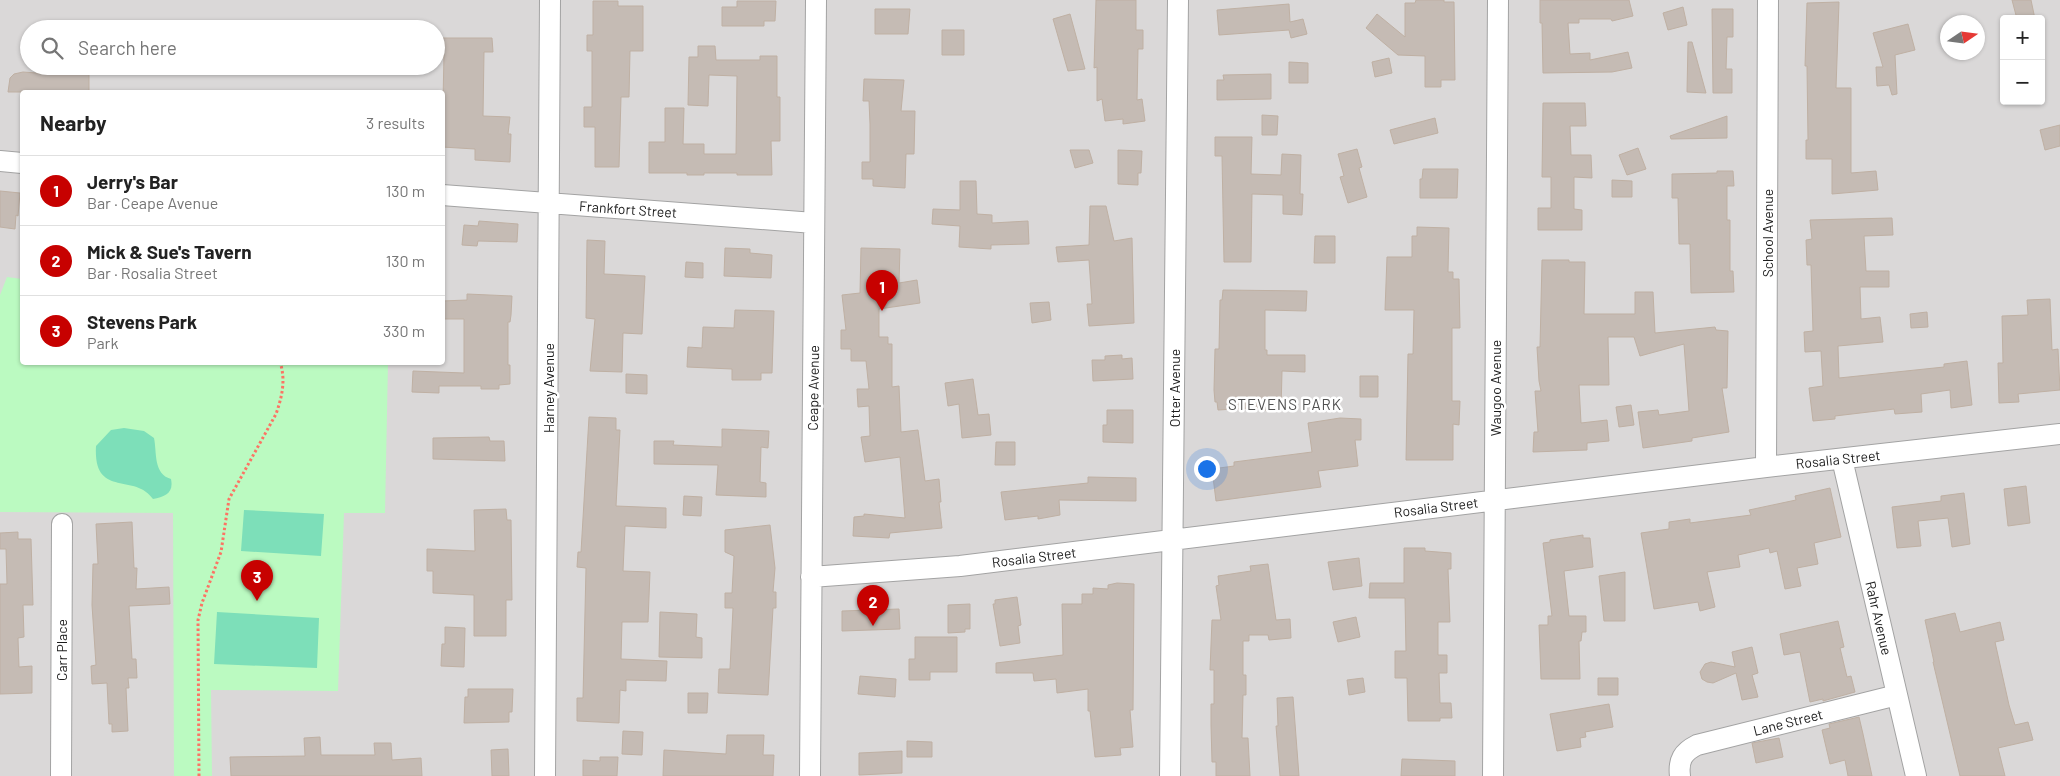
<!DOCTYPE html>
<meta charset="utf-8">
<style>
:root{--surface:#fff;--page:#f2f2f2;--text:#222;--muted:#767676;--line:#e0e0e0;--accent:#c70100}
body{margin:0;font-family:Barlow,sans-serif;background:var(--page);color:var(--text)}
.controls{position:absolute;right:15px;top:15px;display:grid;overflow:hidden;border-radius:5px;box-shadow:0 1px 4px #0004}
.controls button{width:45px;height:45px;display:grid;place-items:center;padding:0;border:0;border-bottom:1px solid var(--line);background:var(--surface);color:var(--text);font:25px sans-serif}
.compass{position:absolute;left:1940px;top:15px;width:45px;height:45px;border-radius:50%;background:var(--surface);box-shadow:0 1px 4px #0004;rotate:77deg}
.you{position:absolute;left:1206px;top:468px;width:18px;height:18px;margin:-12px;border:4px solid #fff;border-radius:50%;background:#1a73e8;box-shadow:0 0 0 8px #1a73e833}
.badge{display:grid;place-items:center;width:32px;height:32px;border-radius:50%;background:var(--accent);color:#fff;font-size:16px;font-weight:700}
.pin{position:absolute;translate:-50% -41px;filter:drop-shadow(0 1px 2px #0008)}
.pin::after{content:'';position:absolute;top:26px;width:18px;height:15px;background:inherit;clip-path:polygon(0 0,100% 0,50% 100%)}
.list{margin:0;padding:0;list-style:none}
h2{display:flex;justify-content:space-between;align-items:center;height:65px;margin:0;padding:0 20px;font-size:21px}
h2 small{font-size:16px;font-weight:400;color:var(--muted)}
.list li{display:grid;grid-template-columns:32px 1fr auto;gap:15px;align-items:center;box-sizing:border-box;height:70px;padding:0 20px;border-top:1px solid var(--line)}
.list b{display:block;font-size:19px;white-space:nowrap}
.list p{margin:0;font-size:16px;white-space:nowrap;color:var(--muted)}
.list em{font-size:16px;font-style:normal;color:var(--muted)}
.icon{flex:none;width:28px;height:28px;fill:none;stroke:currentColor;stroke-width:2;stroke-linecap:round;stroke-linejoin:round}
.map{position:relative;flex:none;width:2060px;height:776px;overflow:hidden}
.search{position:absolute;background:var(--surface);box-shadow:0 1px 4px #0004;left:20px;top:20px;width:425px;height:55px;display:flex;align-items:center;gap:12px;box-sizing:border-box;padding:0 18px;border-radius:28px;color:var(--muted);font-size:19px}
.panel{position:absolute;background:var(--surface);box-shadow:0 1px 4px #0004;left:20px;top:90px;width:425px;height:275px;border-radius:5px}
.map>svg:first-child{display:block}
.residential{fill:#dad8d8;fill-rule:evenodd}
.park{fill:#bbfac1}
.pitch{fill:#7ddfb9}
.building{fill:#c5bbb4;stroke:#bfb0a3}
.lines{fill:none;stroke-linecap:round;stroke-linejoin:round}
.street-casing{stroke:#a3a3a3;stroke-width:22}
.path{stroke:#fc7464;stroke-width:3;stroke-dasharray:2.5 2.5;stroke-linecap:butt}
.street{stroke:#fff;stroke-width:20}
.labels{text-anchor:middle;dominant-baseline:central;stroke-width:5;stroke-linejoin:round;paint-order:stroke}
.street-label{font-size:14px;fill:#1c1c1c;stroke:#fff}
.neighbourhood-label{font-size:15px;letter-spacing:1px;fill:#4f4f4f;stroke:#fff}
</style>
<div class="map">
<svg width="2060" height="776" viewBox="0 0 2060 776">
<rect width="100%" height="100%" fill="#ede9e1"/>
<!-- residential -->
<path class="residential" d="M0 0H2060V776H0ZM2004 19H2041V101H2004ZM1948 22H1978V52H1948ZM29 29H436V66H29ZM22 92H442V362H22Z"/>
<!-- park -->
<path class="park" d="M7 277 22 279V362L388 363 385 513H344L338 691 211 690 212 776H174L173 513 0 512V295Z"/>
<!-- pitch -->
<path class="pitch" d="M124 428 144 431 154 438C157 452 153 474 171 479 174 493 165 497 153 499 135 472 93 499 96 446L111 430Z
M244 510 324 514 321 556 241 551Z
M217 612 319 618 317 668 214 664Z"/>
<!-- building -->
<path class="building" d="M1096 0H1136V30H1143V49H1138L1137 100 1142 99 1145 121 1123 124V119L1105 121 1102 99 1097 101V67L1094 68Z
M1416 0H1444V2H1454L1455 80H1441V87H1425V56L1398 55 1366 28 1377 14 1405 37V3H1415Z
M1540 0H1629L1633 16 1612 21 1611 19H1579V23H1568L1570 54 1590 53V60L1628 52 1632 68 1612 72 1543 73 1542 23H1540Z
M2012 0H2031L2035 19H2017Z
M593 1H618V6H643V51H630L629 97H621L619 167H595V127H584V107H592V51H587V35H593Z
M737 1H776L775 21H764V26H722V7H737Z
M1839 2 1836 88H1851V173L1876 171 1878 190 1832 194V159H1806V140H1808L1807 66H1805L1807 3Z
M1289 4 1290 22 1303 19 1307 34 1291 38 1289 30 1219 35 1217 10Z
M1683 7 1687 25 1668 30 1663 13Z
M875 9H910L908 34H875Z
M1712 9H1733V37H1727L1726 69H1732V93H1713Z
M1070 14 1085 69 1068 71 1053 19Z
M1908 24 1915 50 1895 55 1897 94 1892 95 1889 85 1877 86 1876 67H1883L1873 33Z
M942 30H964V55H942Z
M436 38H492L493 52H484L483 116 510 117 508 134H511L510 162 475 160V149L442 147 444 55H436Z
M1688 42H1692L1706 93 1687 92Z
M698 46H715L716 60H760V56H777V97H780V141H771L772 175H737V173H704V175H687V173H649V142H665V108H684L683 144H704V154H736L737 76 709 75 708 106 688 105 689 57H698Z
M1389 58 1392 73 1375 77 1372 62Z
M1289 62 1308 63V83H1289Z
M51 66H89V92H8L10 78 14 74 23 72 50 74Z
M1271 74V99L1217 100V80H1224L1223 75Z
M864 79 904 80 901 111H915L914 154H906L905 188 873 186V179H862V162H870V124L869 101H863Z
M1543 103H1585L1586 126H1570L1571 155H1591L1592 178 1574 177V209L1582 210V230H1538V208H1551V177H1542Z
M1262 115 1278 116 1277 135H1262Z
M1727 116V138L1671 139 1670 136Z
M1435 118 1438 133 1394 144 1390 130Z
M2060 125V146L2045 150 2040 130Z
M1215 137H1252L1251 174 1281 175 1282 154 1301 155 1300 194H1303L1302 215 1283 214V195L1252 194 1251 262H1224L1222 156H1215Z
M1638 148 1646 169 1627 175 1619 155Z
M1357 149 1362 167 1359 168 1367 197 1348 203 1340 177 1344 176 1338 154Z
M1070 150H1089L1093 163 1075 168Z
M1118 150 1142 151 1141 173H1138V185L1118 184Z
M1423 169H1458L1457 198H1420V179H1422Z
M1717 171H1733L1734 186H1727V220H1730V271H1733L1734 292 1691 293 1690 244H1679L1678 198H1672V174L1717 173Z
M1612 180 1632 181V197H1612Z
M960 181H976L977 214 992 215V223L1028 221 1029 244 991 245V249L959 247 960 226 932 224 933 209 960 210Z
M0 191 20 193 18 216 16 215 15 229 0 227Z
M1090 206H1106L1114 241 1132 238 1134 323 1089 326 1087 304H1092L1089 260 1058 262 1056 247 1089 245Z
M1892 218 1893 235 1864 236 1866 271H1889V287H1860L1861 319 1880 317 1883 342 1838 346 1839 378 1944 367V364L1967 361 1972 405 1951 408 1950 390 1921 394 1922 412 1895 414 1894 409 1835 416V419L1813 421 1809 388 1823 386 1821 351 1805 352 1804 332 1813 331 1811 265H1807L1806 240 1812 239 1810 220Z
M479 221 518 224 517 242 478 241 477 246 462 245 464 225 478 226Z
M1417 227 1449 228 1448 272H1453V279H1459L1460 328H1452V401H1460L1459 425 1453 424V460H1406L1408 354H1413L1414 310H1385L1387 257H1412V236H1417Z
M1315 236H1335V263H1314Z
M587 240 605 241 604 274 645 276 642 334 623 333 622 372 590 371 595 319 586 318Z
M725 248 750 249V253L772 255 771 278 724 276Z
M861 248 900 249 899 283 917 280 920 303 879 309V337H888V344H892V387L899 386 901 432 918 430 925 481 939 479 941 502H939L942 528 890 533 889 538 853 536 854 517 864 516V514L905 518 900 457 865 462 861 437 870 436 869 406 858 407 857 389H869L866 361H851V349H841V330H846L842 295 860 293Z
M1542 260H1569V262H1585L1584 314H1635V292H1653L1655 333 1715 327 1716 330 1728 331 1727 388H1722L1729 432 1692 438V441L1643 448 1638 412 1658 410 1659 415 1689 411 1684 344 1640 356 1634 337H1608L1609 385H1579L1581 423 1607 420 1609 441 1587 443V450L1533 452 1534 432H1538L1535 391H1541L1539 381 1537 347H1540Z
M686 262 703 263V278L685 277Z
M1223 290 1307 291 1306 311 1265 310V350H1267V355H1305V372L1282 371 1281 411H1266V407L1218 410 1217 402H1215L1214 390 1215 349H1219L1220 300H1222Z
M467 294 512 296 511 315 510 322H508V365H510V384L499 385V389H481V386H439V393L412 392 413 371 464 373V319H442V301L467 300Z
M2050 299 2052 350 2058 349 2060 390 2018 394 2019 402 1999 403 1998 363H2003L2002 316 2028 315 2027 300Z
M1049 302 1051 320 1032 323 1030 303Z
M735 310 774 311 772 373H761V380H732V369L687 367 688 347 702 348 703 327 734 328Z
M1927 312 1928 327 1911 328 1910 314Z
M1122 355V359L1132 358 1133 379 1093 381 1092 360H1105V356Z
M626 374 647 375V394L626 393Z
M1360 376H1378V397H1360Z
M973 379 978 415 989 414 991 435 962 438 959 404 948 406 945 383Z
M1631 405 1634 425 1619 427 1616 407Z
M1107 410H1133V443L1103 442V425H1107Z
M589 417 616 418V430H620L616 506 666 508V528L625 526 623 571 650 572 648 622H622L621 659 667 661 666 681 626 680V691L620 690 619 723 577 721V698H583L586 568 577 567 578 552H581Z
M1340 418 1361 419V440H1355L1358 466 1318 471 1321 487 1216 501 1212 469 1234 466V462L1312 452 1308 423Z
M722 429 769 431 768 448 761 447 760 482 766 483V497L716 495 718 465 654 464V441H674L673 445 722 447Z
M489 437 490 441H504L505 461 433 459V438Z
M996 442H1015V465H995Z
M1088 477 1136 478V501L1059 500 1060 515 1038 519V516L1005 520 1001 492 1088 483Z
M2026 486 2030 523 2008 526 2004 489Z
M1830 488 1841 537 1814 543 1818 564 1797 568 1801 586 1785 589 1777 551 1770 553 1769 548 1738 555 1740 567 1707 572 1715 607 1700 611 1698 602 1654 609 1641 533 1669 529V522L1690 519V523L1751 515 1749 510 1796 500 1795 496Z
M1964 493 1970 544 1952 547 1948 518 1918 521 1921 546 1897 548 1892 507 1941 501V496Z
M684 496 702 497 701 516 683 515Z
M506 509 507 520H511L512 600H506V636H474V595L433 593V571H427V549L475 551 474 510Z
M132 522 134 568H137L136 589 169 587 170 604 129 606 132 659H136L137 678H128L129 688H126L128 731 112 732V724H109L107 683 92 684 91 666 96 665 92 605 93 564H98L96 524Z
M770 525 775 568 773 592H776V608H773L768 695 718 693 719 669H730L733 608H725V593H732L734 556 725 552V530Z
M18 532V539H31L33 605H23L24 637 18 638 19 667 32 666V693L0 694V584H7L6 549H0V533Z
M1583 535V538H1590L1593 567 1564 571 1569 616H1586V632H1582L1581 641H1579L1580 679H1541L1539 625H1548V616H1552L1543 543 1550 542V540Z
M1404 548H1425V551L1451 553V569H1448L1450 622H1438V655H1447V673H1439L1440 703H1451L1452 718H1440V721H1408L1407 678H1395V651H1406L1405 598H1369L1370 583H1404Z
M1359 558 1362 586 1333 590 1328 562Z
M1268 564 1276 620 1290 619 1291 638 1269 640 1268 635H1249V641H1243V675H1246V695H1243L1242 738H1248L1250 776H1216V762H1212L1211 725V704H1214V670H1210L1212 620H1221L1216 586 1219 585 1218 576 1251 571 1250 566Z
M1625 572V621H1604L1599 576Z
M1117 583 1134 584 1133 710H1130L1133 747 1120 748 1121 755 1095 757 1090 711H1088V689L1057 693 1056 679 1034 681 1033 673H996V663L1063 655 1062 604H1082V594H1093V588L1108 589V585Z
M1017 597 1021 625 1018 626 1020 643 1000 646 993 604H995V600Z
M970 604V629H965V632L948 633V605Z
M899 609 900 629 842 631V611Z
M660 612 697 614 696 637 702 638V658L659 657Z
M1955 613 1960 632 2000 622 2004 640 1995 642 2009 705 2015 725 2028 722 2033 740 1998 748 2005 776H1960L1933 662H1934L1925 620Z
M1356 617 1360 637 1338 642 1333 622Z
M1838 621 1844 647 1840 648 1847 677 1851 676 1855 692 1823 701V699L1810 702 1800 652 1784 655 1780 634Z
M445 627 465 628 464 667 441 666 442 644H445Z
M915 637H957V672H930V680H909V659H915Z
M1752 647 1758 673 1752 675 1758 697 1742 700 1736 673 1713 683 1707 682 1702 679 1700 672 1705 664 1711 662 1735 667 1732 652Z
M860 676 896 679 895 697 858 694Z
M1363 678 1365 692 1349 695 1347 680Z
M1598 678H1618V695H1598Z
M468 689H513L512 712H509V722L464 723 465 697H468Z
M688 693H708L707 713H688Z
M1293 697 1299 776H1280L1276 726H1278L1277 698Z
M1609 704 1613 727 1585 732 1586 737 1580 738 1581 747 1557 751 1550 714Z
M1859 717 1863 734 1872 776H1848L1845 760 1830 764 1822 730 1830 728 1829 724Z
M623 731 643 732 642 755 622 754Z
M727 735H764L763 755H774L773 776H663L664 750 726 754Z
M320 737 321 755H375L374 743H391L392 760 421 758 422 776H231L230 757 305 756 304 738Z
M1779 738 1783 757 1756 763 1752 743Z
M907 741 932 742V757H907Z
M508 749 509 776H492L491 750Z
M902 751V773L859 775V753Z
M600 757H618L617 776H583V760L600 761Z
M1402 759 1455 761V776H1401Z"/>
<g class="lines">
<!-- street casing -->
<g class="street-casing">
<path id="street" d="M0 161 22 163
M442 195 814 223
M1842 459 1916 776
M1766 467 1768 0
M811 577 960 566 1766 467 2060 434
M61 776 62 524
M545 776 550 0
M810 776 816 0
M1170 776 1178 0
M1493 776 1498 0
M1680 776C1678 760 1683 752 1697 745L1897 695"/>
</g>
<!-- path -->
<path class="path" d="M199 776 198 620 202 603 221 552 229 499 276 414C282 397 286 380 280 362"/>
<!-- street -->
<use href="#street" class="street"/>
</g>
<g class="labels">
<!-- street labels -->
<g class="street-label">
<text transform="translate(628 209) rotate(4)">Frankfort Street</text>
<text transform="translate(1767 233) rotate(-90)">School Avenue</text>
<text transform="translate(548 388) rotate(-90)">Harney Avenue</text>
<text transform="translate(813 388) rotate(-89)">Ceape Avenue</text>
<text transform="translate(1174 388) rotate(-90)">Otter Avenue</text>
<text transform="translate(1495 388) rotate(-90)">Waugoo Avenue</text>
<text transform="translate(1838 459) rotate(-6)">Rosalia Street</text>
<text transform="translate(1436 507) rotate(-7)">Rosalia Street</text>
<text transform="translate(1034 557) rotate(-7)">Rosalia Street</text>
<text transform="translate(1879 618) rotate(77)">Rahr Avenue</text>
<text transform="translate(61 650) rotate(-90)">Carr Place</text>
<text transform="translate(1788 722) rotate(-14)">Lane Street</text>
</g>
<!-- neighbourhood labels -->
<g class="neighbourhood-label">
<text x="1285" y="404">STEVENS PARK</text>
</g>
</g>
</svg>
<div class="controls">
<button>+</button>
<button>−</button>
</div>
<svg class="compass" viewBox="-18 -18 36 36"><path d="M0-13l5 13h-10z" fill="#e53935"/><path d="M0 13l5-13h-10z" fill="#767676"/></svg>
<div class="you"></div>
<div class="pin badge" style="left:882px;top:311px">1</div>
<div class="pin badge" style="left:873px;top:626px">2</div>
<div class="pin badge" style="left:257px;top:601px">3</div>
<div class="search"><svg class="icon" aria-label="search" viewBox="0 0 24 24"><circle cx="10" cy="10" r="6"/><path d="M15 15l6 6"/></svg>Search here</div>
<section class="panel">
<h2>Nearby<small>3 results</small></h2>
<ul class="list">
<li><span class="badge">1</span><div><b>Jerry's Bar</b><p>Bar · Ceape Avenue</p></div><em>130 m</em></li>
<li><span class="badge">2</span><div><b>Mick &amp; Sue's Tavern</b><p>Bar · Rosalia Street</p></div><em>130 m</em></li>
<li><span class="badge">3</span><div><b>Stevens Park</b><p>Park</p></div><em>330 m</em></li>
</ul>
</section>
</div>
